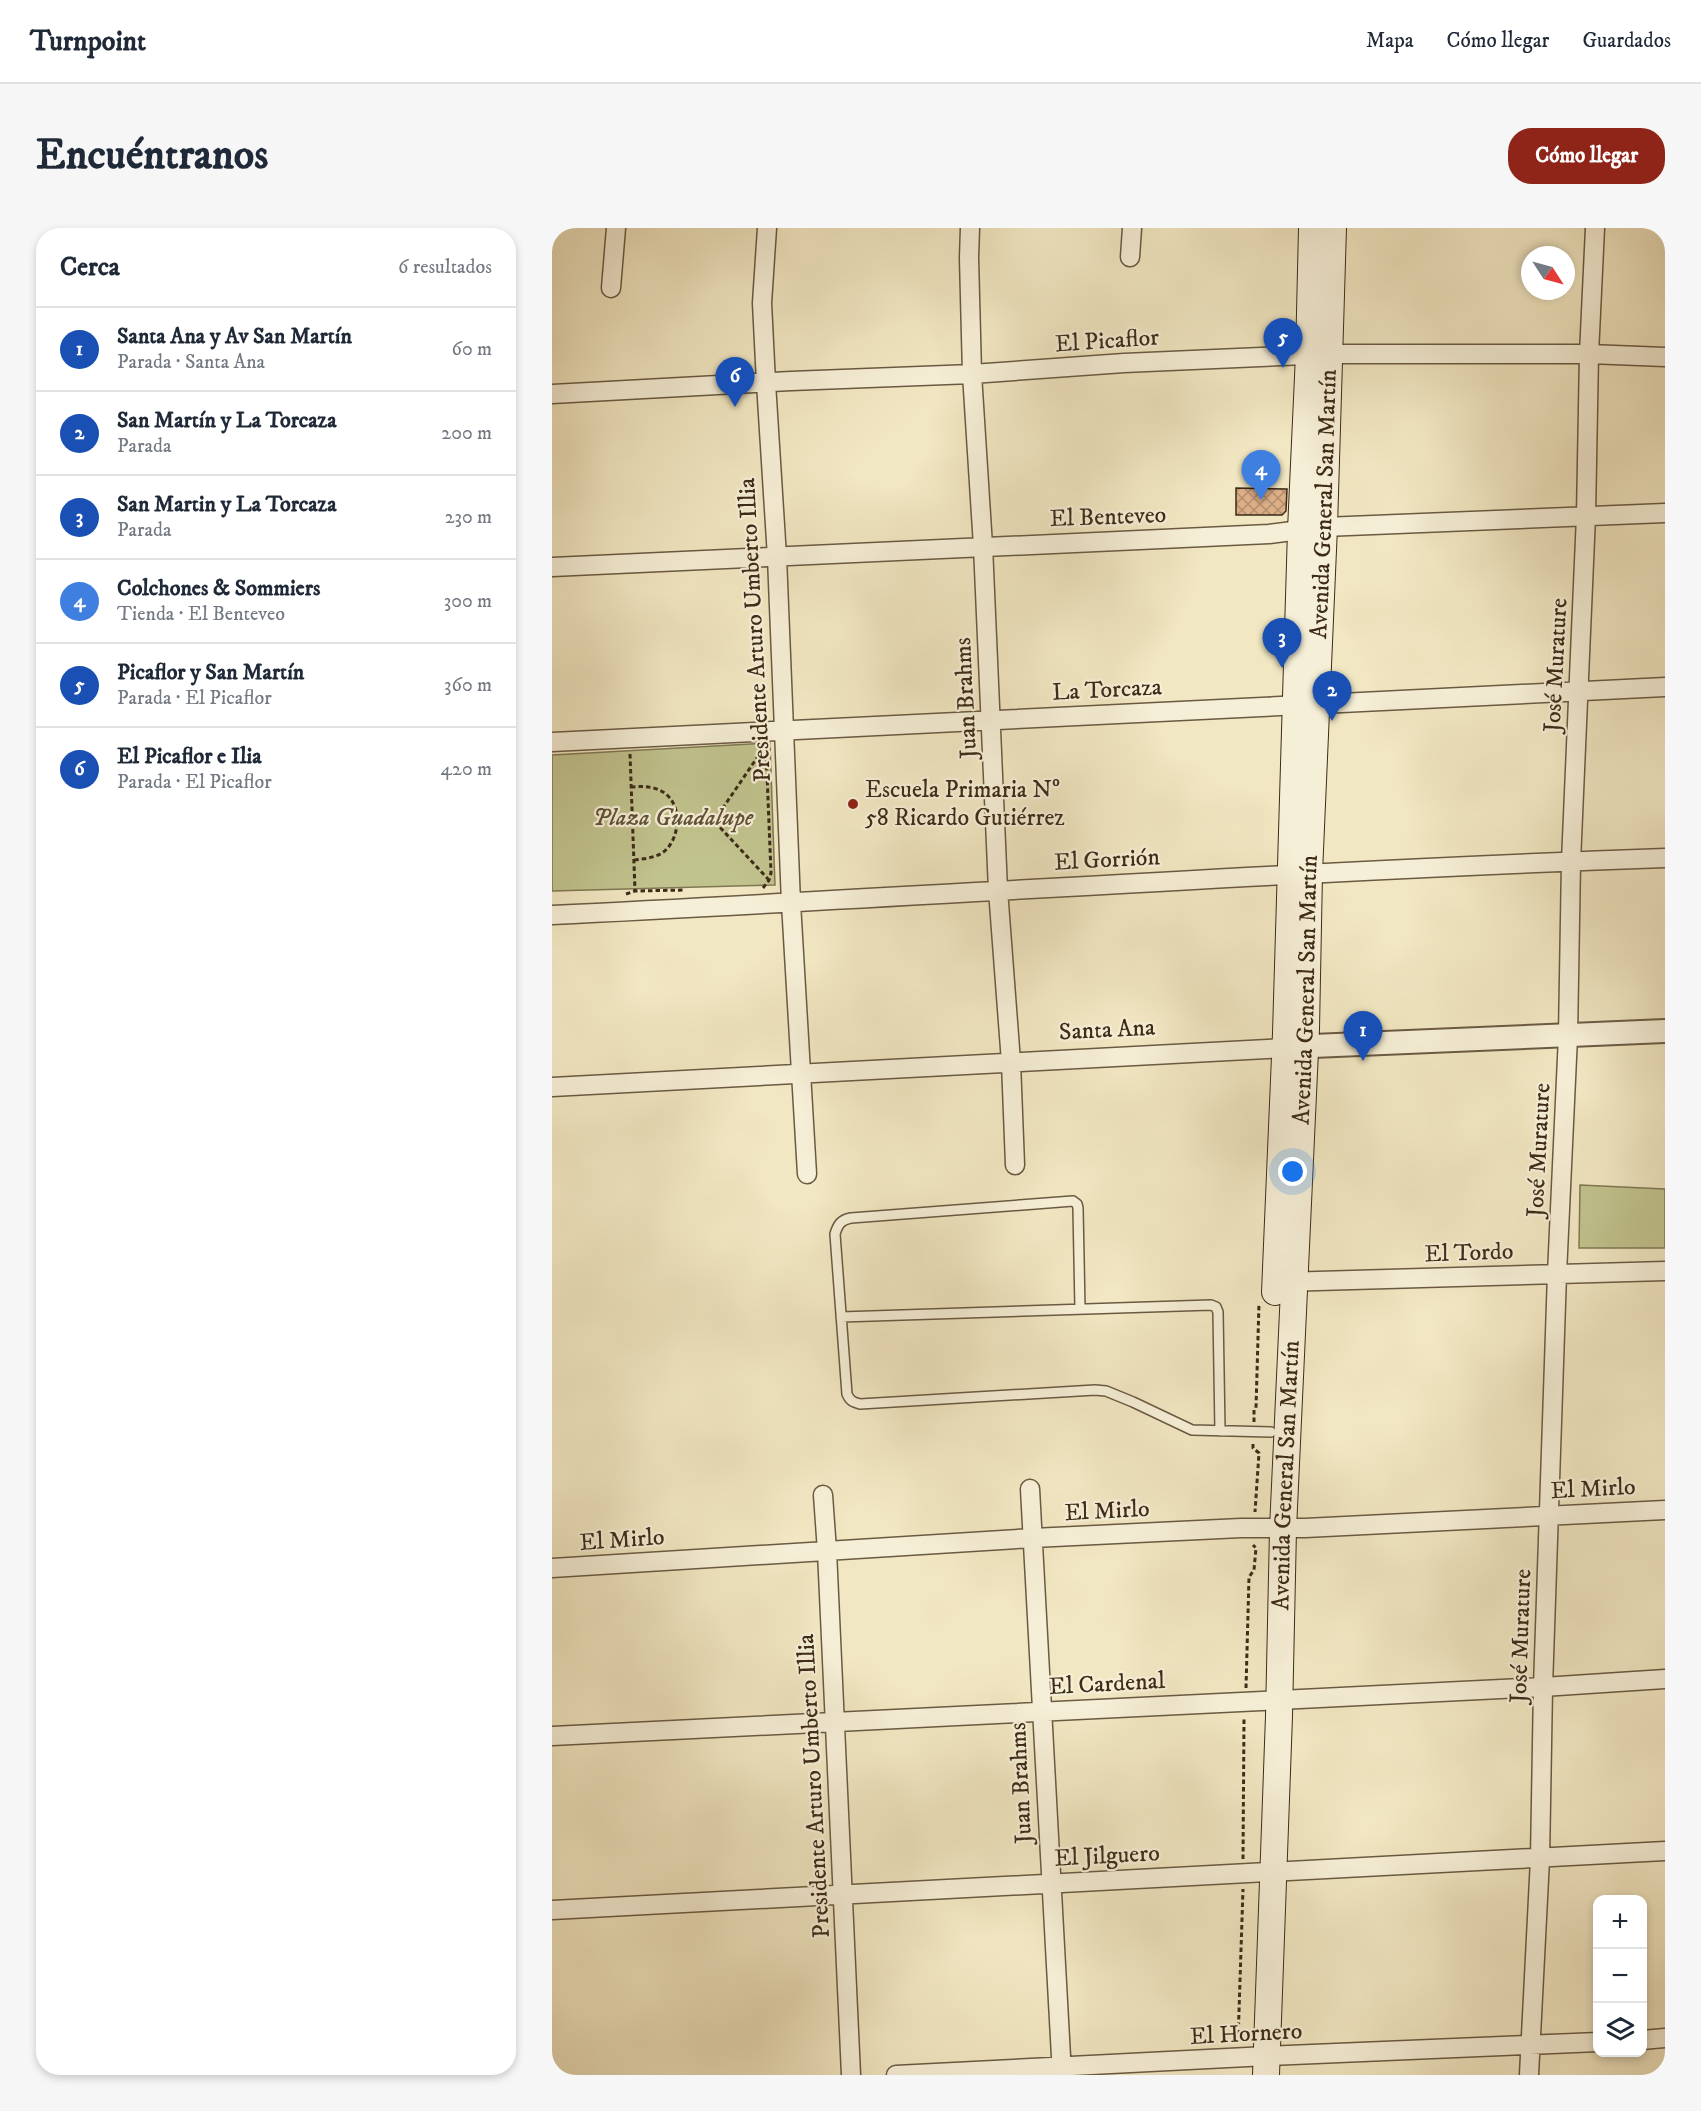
<!DOCTYPE html>
<html lang="es">
<meta charset="utf-8">
<style>
:root{--surface:#fff;--page:#f6f6f7;--text:#1f2937;--muted:#747a83;--line:#e0e1e3;--accent:#8f2418}
body{margin:0;font-family:"IM FELL DW Pica",serif;background:var(--page);color:var(--text)}
.controls{position:absolute;right:18px;bottom:18px;display:grid;overflow:hidden;border-radius:12px;box-shadow:0 3px 9px #0003}
.controls button{width:54px;height:54px;display:grid;place-items:center;padding:0;border:0;border-bottom:2px solid var(--line);background:var(--surface);color:var(--text);font:30px sans-serif}
.compass{position:absolute;left:969px;top:18px;width:54px;height:54px;border-radius:50%;background:var(--surface);box-shadow:0 3px 9px #0003;rotate:126deg}
.you{position:absolute;left:741px;top:944px;width:21px;height:21px;margin:-15px;border:4px solid #fff;border-radius:50%;background:#1a73e8;box-shadow:0 0 0 9px #1a73e833}
.badge{display:grid;place-items:center;width:39px;height:39px;border-radius:50%;background:var(--accent);color:#fff;font-size:20px;font-weight:700}
.pin{position:absolute;translate:-50% -50px;filter:drop-shadow(0 2px 3px #0008)}
.pin::after{content:'';position:absolute;top:32px;width:21px;height:18px;background:inherit;clip-path:polygon(0 0,100% 0,50% 100%)}
.list{margin:0;padding:0;list-style:none}
h2{display:flex;justify-content:space-between;align-items:center;height:78px;margin:0;padding:0 24px;font-size:26px}
h2 small{font-size:20px;font-weight:400;color:var(--muted)}
.list li{display:grid;grid-template-columns:39px 1fr auto;gap:18px;align-items:center;box-sizing:border-box;height:84px;padding:0 24px;border-top:2px solid var(--line)}
.list b{display:block;font-size:22px;white-space:nowrap}
.list p{margin:0;font-size:20px;white-space:nowrap;color:var(--muted)}
.list em{font-size:20px;font-style:normal;color:var(--muted)}
.icon{flex:none;width:33px;height:33px;fill:none;stroke:currentColor;stroke-width:2;stroke-linecap:round;stroke-linejoin:round}
.map{position:relative;flex:none;width:1113px;height:1847px;overflow:hidden;border-radius:24px}
header{display:flex;align-items:center;gap:36px;box-sizing:border-box;height:84px;padding:0 30px;background:var(--surface);border-bottom:2px solid var(--line)}
header strong{font-size:28px}
nav{display:flex;gap:33px;margin-inline-start:auto;font-size:21px}
.intro{display:flex;align-items:center;justify-content:space-between;box-sizing:border-box;height:144px;padding:0 36px}
h1{margin:0;font-size:42px}
.button{padding:15px 27px;border-radius:24px;background:var(--accent);color:#fff;font-size:21px;font-weight:700}
main{display:flex;gap:36px;padding:0 36px}
aside{flex:1;background:var(--surface);border-radius:24px;box-shadow:0 3px 9px #0003}
.map>svg:first-child{display:block}
.park{fill:#c1c38e;stroke:#7f7753;stroke-width:1.5}
.building{fill:url(#building-cross-hatch);stroke:#3d2b18;stroke-width:1.5}
.lines{fill:none;stroke-linecap:round;stroke-linejoin:round}
.service-casing{stroke:#6a5a42;stroke-width:12}
.minor-casing{stroke:#6a5a42;stroke-width:21}
.tertiary-casing{stroke:#6a5a42;stroke-width:26}
.secondary-casing{stroke:#3d2b18;stroke-width:28}
.path{stroke:#3d2b18;stroke-width:3;stroke-dasharray:4.5 3;stroke-linecap:butt}
.service{stroke:#f6efd7;stroke-width:9}
.minor{stroke:#f6efd7;stroke-width:18}
.tertiary{stroke:#f6efd7;stroke-width:22}
.secondary{stroke:#f6efd7;stroke-width:26}
.poi-dot{fill:#8f2418;stroke:#f6efd7;stroke-width:2}
.labels{text-anchor:middle;dominant-baseline:central;stroke-width:4.5;stroke-linejoin:round;paint-order:stroke}
.street-label{font-size:24px;fill:#3d2b18;stroke:#f6efd7}
.poi-label{font-size:24px;fill:#3d2b18;stroke:#f6efd7;text-anchor:start}
.park-label{font-size:24px;font-style:italic;fill:#5e5136;stroke:#f6efd7}
</style>
<header>
<strong>Turnpoint</strong>
<nav><a>Mapa</a><a>Cómo llegar</a><a>Guardados</a></nav>
</header>
<div class="intro"><h1>Encuéntranos</h1><a class="button">Cómo llegar</a></div>
<main>
<aside>
<h2>Cerca<small>6 resultados</small></h2>
<ul class="list">
<li><span class="badge" style="background:#1a4fb4">1</span><div><b>Santa Ana y Av San Martín</b><p>Parada · Santa Ana</p></div><em>60 m</em></li>
<li><span class="badge" style="background:#1a4fb4">2</span><div><b>San Martín y La Torcaza</b><p>Parada</p></div><em>200 m</em></li>
<li><span class="badge" style="background:#1a4fb4">3</span><div><b>San Martin y La Torcaza</b><p>Parada</p></div><em>230 m</em></li>
<li><span class="badge" style="background:#3f7fe0">4</span><div><b>Colchones &amp; Sommiers</b><p>Tienda · El Benteveo</p></div><em>300 m</em></li>
<li><span class="badge" style="background:#1a4fb4">5</span><div><b>Picaflor y San Martín</b><p>Parada · El Picaflor</p></div><em>360 m</em></li>
<li><span class="badge" style="background:#1a4fb4">6</span><div><b>El Picaflor e Ilia</b><p>Parada · El Picaflor</p></div><em>420 m</em></li>
</ul>
</aside>
<div class="map">
<svg width="1113" height="1847" viewBox="0 0 1113 1847">
<defs>
<pattern id="building-cross-hatch" width="8" height="8" patternUnits="userSpaceOnUse" patternTransform="scale(1.5)"><rect width="8" height="8" fill="#dbae87"/><path d="M0 0l8 8M0 8l8-8" fill="none" stroke="#b38e6d"/></pattern>
</defs>
<rect width="100%" height="100%" fill="#f1e7c2"/>
<filter id="stains"><feTurbulence type="fractalNoise" baseFrequency=".00333" numOctaves="4"/><feColorMatrix values="0 0 0 0 .2 0 0 0 0 .09 0 0 0 0 .02 0 0 0 .5 -.17"/></filter>
<radialGradient id="worn" r=".72"><stop offset=".6" stop-color="#630" stop-opacity="0"/><stop offset="1" stop-color="#630" stop-opacity=".3"/></radialGradient>
<!-- park -->
<path class="park" d="M218 515 223 657 0 663V527Z
M1028 957 1113 961V1020H1027Z"/>
<!-- building -->
<path class="building" d="M684 260 735 261 734 283 730 287H684Z"/>
<g class="lines">
<!-- service casing -->
<g class="service-casing">
<path id="service" d="M528 1081 526 980 525 976 521 973 299 990C289 992 286 996 283 1006L295 1166C298 1173 301 1174 308 1176L543 1162 554 1163 581 1174 640 1202 719 1204
M289 1089 659 1077 664 1079 666 1084 668 1203"/>
</g>
<!-- minor casing -->
<g class="minor-casing">
<path id="minor" d="M215 0 210 75 214 155 225 329 239 675 255 946
M418 0 417 30 420 146 431 318 446 662 459 834 463 937
M578 29 580 0
M59 60 64 0
M0 166 239 153 420 146 572 135 777 126H1037L1113 129
M0 339 717 306 772 299 1113 285
M0 514 1113 459
M0 687C371 669 742 643 1113 630
M0 859 733 820
M731 1054 1113 1043
M478 1261 510 1847
M271 1267 275 1323 299 1847
M0 1340 481 1310 689 1300H753L1113 1282
M0 1508 991 1459 1113 1451
M0 1682 1113 1623
M1090 1812 1113 1810
M344 1847 715 1828 1046 1814
M977 1847 988 1631 991 1459 1005 1046 1016 808 1019 634 1034 288 1037 126 1043 0"/>
</g>
<!-- tertiary casing -->
<g class="tertiary-casing">
<path id="tertiary" d="M737 819 1113 803"/>
</g>
<!-- secondary casing -->
<g class="secondary-casing">
<g id="secondary">
<path d="M723 1064 734 805 749 302 757 127 760 0"/>
<path id="s1" d="M714 1847 727 1488 731 1301 754 801 757 645 772 299 781 0"/>
</g>
</g>
<!-- path -->
<path class="path" d="M78 526 83 663
M79 559C91 558 105 558 115 567 131 581 127 614 110 625 102 630 91 631 82 632
M126 593H162L217 652
M162 593 211 521
M211 660 217 652 219 645 214 521
M74 666 83 663 133 662
M702 1194V1182L704 1180 707 1075
M701 1216V1220L707 1225 703 1284
M694 1460 697 1349 702 1342 704 1320 701 1317
M691 1631 692 1490
M686 1814 691 1661"/>
<!-- service -->
<use href="#service" class="service"/>
<!-- minor -->
<use href="#minor" class="minor"/>
<!-- tertiary -->
<use href="#tertiary" class="tertiary"/>
<!-- secondary -->
<use href="#secondary" class="secondary"/>
</g>
<!-- markers -->
<circle class="poi-dot" cx="301" cy="576" r="6"/>
<g class="labels">
<!-- street labels -->
<g class="street-label">
<text transform="translate(555 113) rotate(-4)">El Picaflor</text>
<text stroke="none"><textPath href="#s1" startOffset="1572">Avenida General San Martín</textPath></text>
<text transform="translate(556 289) rotate(-2)">El Benteveo</text>
<text transform="translate(203 402) rotate(-93)">Presidente Arturo Umberto Illia</text>
<text transform="translate(1004 437) rotate(-87)">José Murature</text>
<text transform="translate(555 462) rotate(-3)">La Torcaza</text>
<text transform="translate(414 470) rotate(-93)">Juan Brahms</text>
<text transform="translate(555 632) rotate(-3)">El Gorrión</text>
<text stroke="none"><textPath href="#s1" startOffset="1086">Avenida General San Martín</textPath></text>
<text transform="translate(555 802) rotate(-3)">Santa Ana</text>
<text transform="translate(987 922) rotate(-87)">José Murature</text>
<text transform="translate(917 1025) rotate(-2)">El Tordo</text>
<text stroke="none"><textPath href="#s1" startOffset="600">Avenida General San Martín</textPath></text>
<text transform="translate(1041 1261) rotate(-3)">El Mirlo</text>
<text transform="translate(555 1283) rotate(-3)">El Mirlo</text>
<text transform="translate(70 1312) rotate(-4)">El Mirlo</text>
<text transform="translate(969 1408) rotate(-88)">José Murature</text>
<text transform="translate(555 1456) rotate(-3)">El Cardenal</text>
<text transform="translate(469 1555) rotate(-93)">Juan Brahms</text>
<text transform="translate(262 1558) rotate(-93)">Presidente Arturo Umberto Illia</text>
<text transform="translate(555 1628) rotate(-3)">El Jilguero</text>
<text transform="translate(694 1806) rotate(-3)">El Hornero</text>
</g>
<!-- poi labels -->
<g class="poi-label">
<text x="313" y="562">Escuela Primaria Nº<tspan x="313" dy="28">58 Ricardo Gutiérrez</tspan></text>
</g>
<!-- park labels -->
<g class="park-label">
<text x="121" y="590">Plaza Guadalupe</text>
</g>
</g>
<rect width="100%" height="100%" filter="url(#stains)"/>
<rect width="100%" height="100%" fill="url(#worn)"/>
</svg>
<div class="controls">
<button>+</button>
<button>−</button>
<button><svg class="icon" aria-label="layers" viewBox="0 0 24 24"><path d="M12 4l9 5-9 5-9-5zM3 14l9 5 9-5"/></svg></button>
</div>
<svg class="compass" viewBox="-18 -18 36 36"><path d="M0-13l5 13h-10z" fill="#e53935"/><path d="M0 13l5-13h-10z" fill="#747a83"/></svg>
<div class="you"></div>
<div class="pin badge" style="left:811px;top:833px;background:#1a4fb4">1</div>
<div class="pin badge" style="left:780px;top:493px;background:#1a4fb4">2</div>
<div class="pin badge" style="left:730px;top:440px;background:#1a4fb4">3</div>
<div class="pin badge" style="left:709px;top:272px;background:#3f7fe0">4</div>
<div class="pin badge" style="left:731px;top:140px;background:#1a4fb4">5</div>
<div class="pin badge" style="left:183px;top:179px;background:#1a4fb4">6</div>
</div>
</main>
